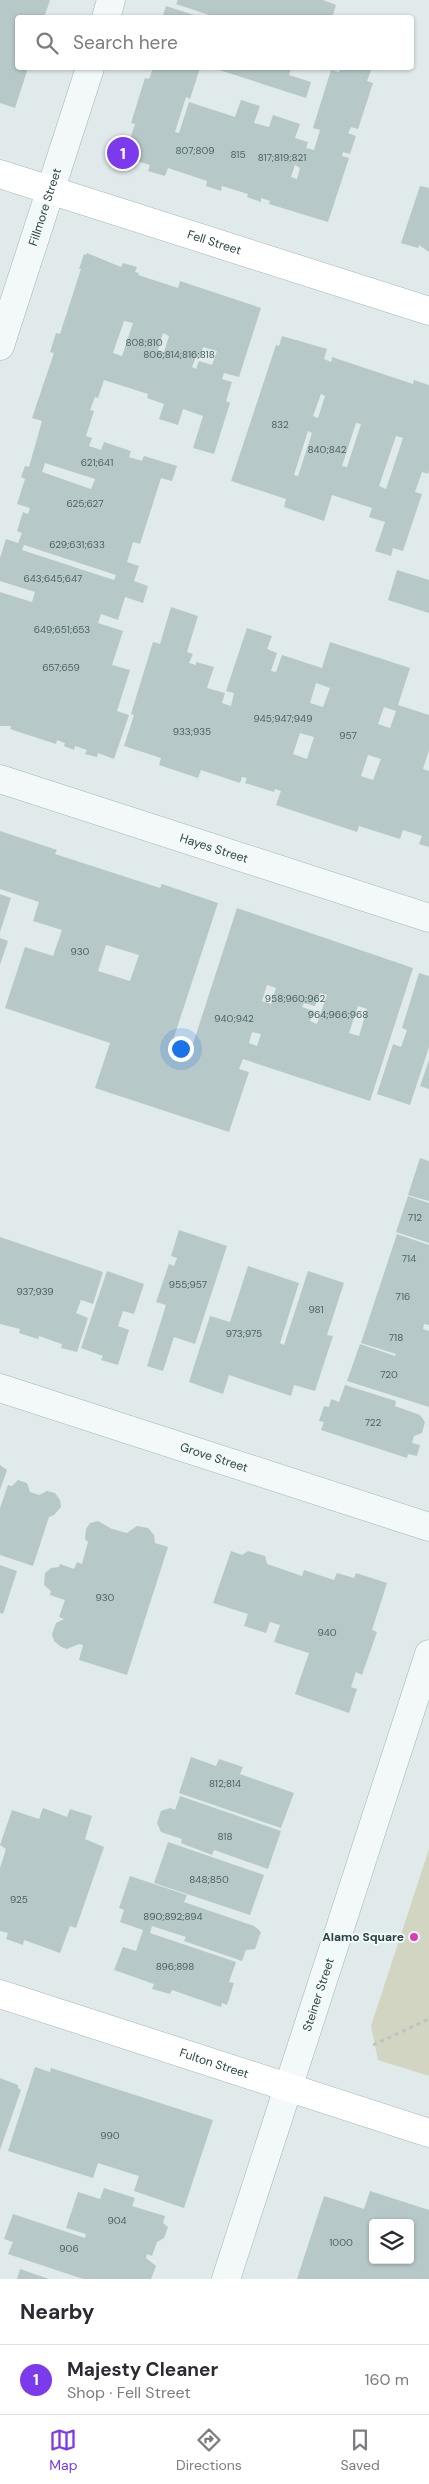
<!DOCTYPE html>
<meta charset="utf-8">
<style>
:root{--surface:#fff;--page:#f2f2f3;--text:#2b2b33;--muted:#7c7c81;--line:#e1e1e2;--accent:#7c3aed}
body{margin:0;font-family:"DM Sans",sans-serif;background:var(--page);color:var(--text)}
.controls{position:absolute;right:15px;bottom:15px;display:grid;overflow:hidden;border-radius:5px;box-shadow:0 1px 4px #0004}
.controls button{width:45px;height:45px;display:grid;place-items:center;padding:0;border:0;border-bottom:1px solid var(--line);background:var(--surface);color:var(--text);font:25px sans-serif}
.you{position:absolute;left:180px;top:1048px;width:18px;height:18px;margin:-12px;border:4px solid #fff;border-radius:50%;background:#1a73e8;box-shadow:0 0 0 8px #1a73e833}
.badge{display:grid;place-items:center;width:32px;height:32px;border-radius:50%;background:var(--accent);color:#fff;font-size:16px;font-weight:700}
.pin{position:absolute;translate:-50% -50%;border:2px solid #fff;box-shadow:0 1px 5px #0006}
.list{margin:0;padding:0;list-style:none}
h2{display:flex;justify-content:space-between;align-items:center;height:65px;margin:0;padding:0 20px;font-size:21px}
h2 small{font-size:16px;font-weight:400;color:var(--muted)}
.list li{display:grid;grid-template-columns:32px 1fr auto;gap:15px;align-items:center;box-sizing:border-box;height:70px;padding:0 20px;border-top:1px solid var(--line)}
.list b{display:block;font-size:19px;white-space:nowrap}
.list p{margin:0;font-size:16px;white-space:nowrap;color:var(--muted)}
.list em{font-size:16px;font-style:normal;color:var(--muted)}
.icon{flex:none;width:28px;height:28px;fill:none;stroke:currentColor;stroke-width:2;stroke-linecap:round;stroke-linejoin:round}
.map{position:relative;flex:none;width:429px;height:2279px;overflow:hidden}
.search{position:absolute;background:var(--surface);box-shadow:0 1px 4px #0004;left:15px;right:15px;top:15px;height:55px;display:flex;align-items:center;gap:12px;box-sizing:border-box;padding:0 18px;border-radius:5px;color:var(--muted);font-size:19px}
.sheet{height:135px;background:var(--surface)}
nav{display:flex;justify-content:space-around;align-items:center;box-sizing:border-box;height:70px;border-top:1px solid var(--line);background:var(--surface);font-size:14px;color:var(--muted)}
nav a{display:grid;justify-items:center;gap:2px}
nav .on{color:var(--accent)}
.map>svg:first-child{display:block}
.green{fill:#d2d5c1}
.building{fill:#b7c8c8;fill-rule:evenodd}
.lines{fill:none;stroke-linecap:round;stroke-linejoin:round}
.street-casing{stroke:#a5b5b5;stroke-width:29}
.secondary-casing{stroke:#a5b5b5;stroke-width:29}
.primary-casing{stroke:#9fb7b6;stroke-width:29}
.path{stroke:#bac5c5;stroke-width:3;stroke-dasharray:4 4;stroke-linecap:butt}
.street{stroke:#f3f8f8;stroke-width:28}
.secondary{stroke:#fff;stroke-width:28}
.primary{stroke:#fff;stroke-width:28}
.poi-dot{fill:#d73eb5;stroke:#f0f7f7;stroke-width:2}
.labels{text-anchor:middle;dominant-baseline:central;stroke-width:4;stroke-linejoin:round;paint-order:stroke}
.number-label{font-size:10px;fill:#4c6464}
.street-label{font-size:12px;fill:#284343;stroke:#f0f7f7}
.poi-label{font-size:12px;font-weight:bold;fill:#284343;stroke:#f0f7f7;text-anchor:end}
</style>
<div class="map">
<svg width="429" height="2279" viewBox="0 0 429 2279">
<rect width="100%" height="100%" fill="#e0eaea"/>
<!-- green -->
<path class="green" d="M429 1849V2076L378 2060 371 2026Z"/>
<!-- building -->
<path class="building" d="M0 0H50L44 18H18V68H28L15 108 0 103Z
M178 0H323L336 5 332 18H218L176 4Z
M166 6 200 17 199 18H162Z
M153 68H200L190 99 186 97 175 132 179 133 189 102 235 117 241 100 260 106 254 123 269 127 273 115 300 124 295 138 308 142 306 148 314 150 320 130 313 128 331 70 339 72 340 68H372L367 81 373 83 358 129 351 127 348 133 356 136 350 154 343 152 342 156 349 158 328 222 269 204 270 201 261 198V202L247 197 248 194 222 186 221 191 206 186 207 181 168 168 165 176 148 171 150 165 137 161 136 167 119 161 125 141 129 142 135 124 131 123 145 78 149 79ZM295 165 300 168 297 179 291 177Z
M213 68H291L289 75 311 82 306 98Z
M420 186 429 188V252L419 245 418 248 401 243Z
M87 253 121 267 123 263 137 267 135 272 139 273 138 275 178 288 180 281 261 308 239 377 224 373 222 379 232 382 226 401 230 403 214 454 193 448 203 416 183 409 178 425 159 419 164 404 147 398 148 394 104 380 98 398 95 397 90 410 94 411 86 436 92 438 89 446 101 450 104 442 131 451 129 457 142 461 144 456 177 466 172 481 161 478 140 544 133 542 127 562 139 566 134 581 148 586 143 603 125 597 118 620 101 614 98 623 123 631 112 665 130 670 117 711 129 715 114 759 98 753 97 757 85 754 87 750 75 746 74 750 64 746 65 743 57 740 56 744 10 729 11 726H0V592L32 602 35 592 0 581V558L6 539 18 543 22 533 17 531 23 512 28 514 30 508 17 504 25 479 21 477 25 466 29 467 42 421 32 418 54 353 50 352 56 333 60 334 81 269H79L84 254 86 255ZM124 321 133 323 122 356 113 353ZM163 333 169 336 164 352 158 350ZM203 347 217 351 212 365 199 361 196 369 192 367 196 357 200 358ZM45 463 95 479 91 489 42 472ZM24 545 116 575 114 580 22 550Z
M282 336 327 349 324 359 331 362 332 357 413 384 414 380 429 385V470L428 474 422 472 415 492 422 494 403 551 393 548 391 556 375 551 385 522 369 517 372 508 332 495 324 521 284 507 286 499 231 481 276 345 279 346ZM321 394 325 396 318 418 313 416ZM356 423 361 424 347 467 342 466ZM308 431 312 433 298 476 294 475ZM396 436 403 438 386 489 379 486Z
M397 570 429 580V613L388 600Z
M171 607 198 616 187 652 193 654 189 663 196 665V662L214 667 207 688 225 693 222 703 231 706 234 693 226 691 247 628 272 636 267 649 277 653 271 671 276 672 282 655 322 668 330 642 410 668 398 705 429 715V750L423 769 429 771V847L419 844 422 836 403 830 400 839 359 826 357 832 276 805 281 791 275 789 274 792 245 783 247 778 242 777 240 783 201 770 198 778 159 765 161 758 124 746 134 715 131 714 153 642 160 644ZM316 683 330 688 323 707 310 703ZM384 707 396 711 390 728 378 724ZM300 733 314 737 307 759 293 754ZM368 755 381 759 373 780 361 776Z
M0 831 57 850 55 854 160 888 162 884 218 903 172 1043 191 1050 237 908 413 968 370 1101 243 1059 239 1069 249 1072 229 1132 95 1088 110 1043 5 1008 25 947 53 956 62 930 33 921 39 902 0 889ZM106 945 139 955 130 981 98 971ZM267 985 276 988 271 1004 262 1001ZM320 993 327 995 317 1024 310 1021 314 1011 302 1007 304 1003 315 1006ZM358 1006 367 1009 359 1036 349 1033ZM252 1032 261 1034 257 1046 249 1043Z
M0 894 11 898 0 932Z
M0 938 8 941 0 965Z
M419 973 429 976V1047L410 1105 377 1094 393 1044 401 1047 407 1030 402 1028Z
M429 1060V1089L420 1086Z
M420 1158 429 1161V1201L408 1195Z
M408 1196 429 1203V1243L396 1232Z
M179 1230 227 1246 195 1344 174 1337 163 1371 147 1366 166 1305 156 1302 169 1264 174 1266 177 1258 171 1256Z
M397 1234 429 1245V1325L424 1324 423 1329 429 1331V1407L347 1381 360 1344 395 1356 396 1354 361 1343Z
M0 1237 103 1272 93 1304 81 1300 76 1313 88 1318 77 1352 61 1348 62 1344 39 1336 38 1339 19 1333 20 1329 0 1324Z
M248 1266 299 1283 280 1343 284 1345 308 1271 344 1283 327 1335 333 1336 315 1391 294 1385 291 1396 229 1375 223 1394 189 1382 210 1316 230 1322Z
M107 1271 144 1284 134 1314 123 1311 118 1326 129 1330 118 1365 101 1360 103 1356 81 1348Z
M345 1385 396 1401 395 1406 420 1415 425 1422 422 1433 414 1436 412 1443 420 1445 417 1456 408 1454 407 1458 321 1430 324 1422 319 1421 324 1406 329 1407 331 1399 339 1402Z
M0 1465 7 1470 0 1490Z
M18 1480 27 1483 30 1492 39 1495 47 1491 55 1493 60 1500 61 1507 54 1515 49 1517 33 1566 0 1555V1508L8 1485 12 1486Z
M98 1521 112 1529 127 1533 137 1526 148 1528 154 1535 155 1543 168 1547 127 1675 79 1660 83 1645 79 1644 67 1649 61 1647 54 1641 52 1634 56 1623 64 1619 59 1617 65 1600 50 1595 51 1591 44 1585 45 1573 51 1568 59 1567 60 1564 74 1569 77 1562 82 1564 88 1542 85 1539 86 1529 90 1523Z
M231 1551 242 1555 248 1551 265 1556 267 1564 302 1576 304 1570 334 1580 337 1573 354 1578 356 1573 387 1583 372 1630 377 1632 362 1675 356 1672 351 1687 357 1689 349 1713 295 1694 309 1653 274 1642 280 1625 270 1622 266 1633 244 1626 248 1614 213 1603Z
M0 1565 17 1571 3 1614 0 1613Z
M191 1757 216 1766 219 1759 243 1767 240 1774 294 1793 281 1828 179 1793Z
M180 1796 281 1831 268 1869 214 1850 212 1855 181 1843 182 1839 161 1832 157 1823 161 1811 170 1808 175 1810Z
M43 1808 67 1817 70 1809 92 1816 85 1839 104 1847 76 1928 70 1926 60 1953 24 1940 23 1945 6 1939 8 1933 0 1931V1868L6 1849 0 1845 12 1810 39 1819Z
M168 1842 264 1875 250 1915 154 1883Z
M130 1876 187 1895 184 1902 254 1926 261 1932 255 1949 246 1950 242 1961 184 1941 186 1937 152 1926 150 1933 236 1962 229 1982 234 1983 227 2005 222 2003 221 2007 172 1990 170 1994 152 1989 154 1984 114 1970 123 1947 136 1951 143 1930 120 1922 124 1910 119 1908Z
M35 2067 50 2072 51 2068 213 2120 184 2208 134 2191 139 2176 98 2163 93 2178 8 2151Z
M0 2078 18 2085V2088L21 2090 0 2150Z
M104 2188 135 2198 132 2206 165 2216 163 2223 168 2227 164 2238 157 2242 152 2256 147 2254 146 2258 156 2266 151 2279H83L8 2254 13 2242 4 2239 13 2214 85 2238 86 2234 66 2228 78 2192 100 2199Z
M370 2191 429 2210V2279H297L324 2196 364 2209ZM373 2223H410V2260H373Z
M20 2269 49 2279H17Z"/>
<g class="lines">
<!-- street casing -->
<g class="street-casing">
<g id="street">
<path d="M106 18 111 0"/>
<path id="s1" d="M0 346 90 68"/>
<path id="s2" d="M0 779 429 918"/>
<path id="s3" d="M0 1388 429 1527"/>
<path id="s4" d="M226 2279 429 1654"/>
</g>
</g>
<!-- secondary casing -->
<g class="secondary-casing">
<g id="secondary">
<path id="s5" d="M0 1994 429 2133"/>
</g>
</g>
<!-- primary casing -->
<g class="primary-casing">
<g id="primary">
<path id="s6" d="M0 174 429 311"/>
</g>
</g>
<!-- path -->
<path class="path" d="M373 2045 429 2019"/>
<!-- street -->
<use href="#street" class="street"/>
<!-- secondary -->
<use href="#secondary" class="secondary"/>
<!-- primary -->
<use href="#primary" class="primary"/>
</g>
<!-- markers -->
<circle class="poi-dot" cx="414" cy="1937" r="5"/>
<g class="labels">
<!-- number labels -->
<g class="number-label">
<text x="195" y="150">807;809</text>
<text x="238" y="154">815</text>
<text x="282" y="157">817;819;821</text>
<text x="144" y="342">808;810</text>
<text x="179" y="354">806;814;816;818</text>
<text x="280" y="424">832</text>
<text x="327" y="449">840;842</text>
<text x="97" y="462">621;641</text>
<text x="85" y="503">625;627</text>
<text x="77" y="544">629;631;633</text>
<text x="53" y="578">643;645;647</text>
<text x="62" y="629">649;651;653</text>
<text x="61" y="667">657;659</text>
<text x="283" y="718">945;947;949</text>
<text x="192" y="731">933;935</text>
<text x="348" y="735">957</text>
<text x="80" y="951">930</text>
<text x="295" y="998">958;960;962</text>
<text x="338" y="1014">964;966;968</text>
<text x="234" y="1018">940;942</text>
<text x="415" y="1217">712</text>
<text x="409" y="1258">714</text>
<text x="188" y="1284">955;957</text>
<text x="35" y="1291">937;939</text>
<text x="403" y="1296">716</text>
<text x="316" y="1309">981</text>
<text x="244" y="1333">973;975</text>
<text x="396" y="1337">718</text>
<text x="389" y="1374">720</text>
<text x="373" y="1422">722</text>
<text x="105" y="1597">930</text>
<text x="327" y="1632">940</text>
<text x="225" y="1783">812;814</text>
<text x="225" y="1836">818</text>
<text x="209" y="1879">848;850</text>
<text x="19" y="1899">925</text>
<text x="173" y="1916">890;892;894</text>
<text x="175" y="1966">896;898</text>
<text x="110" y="2135">990</text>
<text x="117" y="2220">904</text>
<text x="341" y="2242">1000</text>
<text x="69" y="2248">906</text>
</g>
<!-- street labels -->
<g class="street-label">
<text stroke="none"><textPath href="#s1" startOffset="146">Fillmore Street</textPath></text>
<text stroke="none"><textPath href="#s6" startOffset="225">Fell Street</textPath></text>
<text stroke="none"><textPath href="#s2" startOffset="225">Hayes Street</textPath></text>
<text stroke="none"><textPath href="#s3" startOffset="225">Grove Street</textPath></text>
<text stroke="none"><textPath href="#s4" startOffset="299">Steiner Street</textPath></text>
<text stroke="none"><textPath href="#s5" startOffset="225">Fulton Street</textPath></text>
</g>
<!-- poi labels -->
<g class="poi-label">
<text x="404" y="1937">Alamo Square</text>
</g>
</g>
</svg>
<div class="controls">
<button><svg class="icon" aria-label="layers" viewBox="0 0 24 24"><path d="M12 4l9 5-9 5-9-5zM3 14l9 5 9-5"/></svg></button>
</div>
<div class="you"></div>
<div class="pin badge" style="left:123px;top:153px">1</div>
<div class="search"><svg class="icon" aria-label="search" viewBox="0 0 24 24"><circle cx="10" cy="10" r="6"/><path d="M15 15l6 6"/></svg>Search here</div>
</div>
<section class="sheet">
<h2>Nearby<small></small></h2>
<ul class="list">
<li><span class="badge">1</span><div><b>Majesty Cleaner</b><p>Shop · Fell Street</p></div><em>160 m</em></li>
</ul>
</section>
<nav>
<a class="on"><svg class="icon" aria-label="map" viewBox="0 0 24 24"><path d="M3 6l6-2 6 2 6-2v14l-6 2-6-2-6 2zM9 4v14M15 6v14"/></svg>Map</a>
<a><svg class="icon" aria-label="directions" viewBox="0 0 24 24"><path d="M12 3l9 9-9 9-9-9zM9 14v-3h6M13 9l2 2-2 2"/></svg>Directions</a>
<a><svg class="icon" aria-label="saved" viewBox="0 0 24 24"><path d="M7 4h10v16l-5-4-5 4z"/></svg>Saved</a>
</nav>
